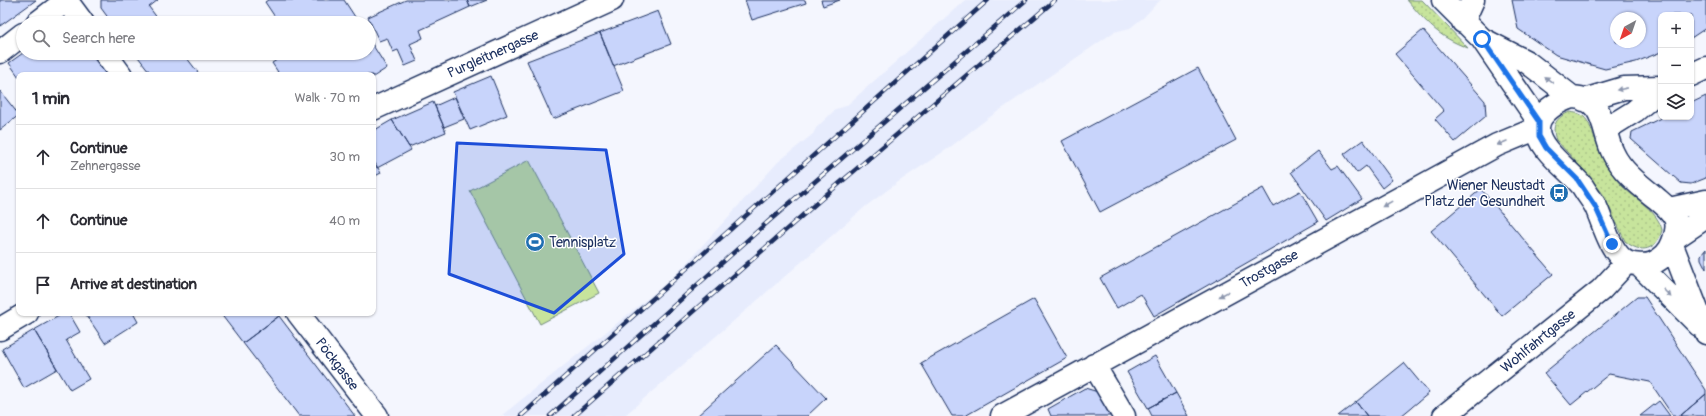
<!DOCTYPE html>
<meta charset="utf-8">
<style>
:root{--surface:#fff;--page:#f2f2f3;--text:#2b2b33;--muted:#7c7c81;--line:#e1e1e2}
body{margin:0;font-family:Pangolin,sans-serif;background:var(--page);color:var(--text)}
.controls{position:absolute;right:12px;top:12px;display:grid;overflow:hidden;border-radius:8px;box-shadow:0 1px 3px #0004}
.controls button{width:36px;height:36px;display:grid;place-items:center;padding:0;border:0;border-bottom:1px solid var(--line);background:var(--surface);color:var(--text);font:20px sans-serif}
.compass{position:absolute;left:1610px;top:12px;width:36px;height:36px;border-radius:50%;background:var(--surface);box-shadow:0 1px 3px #0004;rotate:220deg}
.stop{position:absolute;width:12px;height:12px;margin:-9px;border:3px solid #1a73e8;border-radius:50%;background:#fff}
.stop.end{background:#1a73e8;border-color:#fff;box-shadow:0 1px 4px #0008}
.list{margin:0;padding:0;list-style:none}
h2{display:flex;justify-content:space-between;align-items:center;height:52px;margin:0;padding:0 16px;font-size:17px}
h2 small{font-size:13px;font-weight:400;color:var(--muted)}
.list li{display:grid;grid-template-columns:26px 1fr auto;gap:12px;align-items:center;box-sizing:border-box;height:64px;padding:0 16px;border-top:1px solid var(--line)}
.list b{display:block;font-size:15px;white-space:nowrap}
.list p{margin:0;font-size:13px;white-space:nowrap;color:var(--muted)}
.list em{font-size:13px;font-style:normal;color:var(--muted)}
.icon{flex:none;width:22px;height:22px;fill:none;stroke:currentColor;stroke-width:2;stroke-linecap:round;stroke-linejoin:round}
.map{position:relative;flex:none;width:1706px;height:416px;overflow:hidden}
.search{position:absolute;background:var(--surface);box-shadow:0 1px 3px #0004;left:16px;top:16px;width:360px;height:44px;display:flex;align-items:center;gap:10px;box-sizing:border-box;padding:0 14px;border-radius:22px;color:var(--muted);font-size:15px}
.panel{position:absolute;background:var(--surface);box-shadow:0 1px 3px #0004;left:16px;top:72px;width:360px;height:244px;border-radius:8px}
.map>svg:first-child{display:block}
.built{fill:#e7ecfd}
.grass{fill:url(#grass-dots);stroke:#718a7d}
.pitch{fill:#c7e49c;stroke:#718a7d}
.building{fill:#c8d4fb;stroke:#1b2f5e;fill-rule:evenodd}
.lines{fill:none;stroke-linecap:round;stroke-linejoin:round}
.minor-casing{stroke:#1b2f5e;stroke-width:25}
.minor{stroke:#fff;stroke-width:22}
.rail-casing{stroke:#1b2f5e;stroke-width:4.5}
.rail{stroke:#fff;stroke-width:3;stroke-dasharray:9;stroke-linecap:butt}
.oneway{fill:#8d97ae}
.route{stroke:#1a73e8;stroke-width:5}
.marked{fill:#1d4ed8;fill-opacity:0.2;stroke:#1d4ed8;stroke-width:3;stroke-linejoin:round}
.labels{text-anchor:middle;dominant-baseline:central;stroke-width:3;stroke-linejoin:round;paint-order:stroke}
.street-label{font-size:14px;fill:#1b2f5e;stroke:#fff}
.poi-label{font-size:14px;fill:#1b2f5e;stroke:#fff;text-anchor:end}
</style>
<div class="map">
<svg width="1706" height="416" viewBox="0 0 1706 416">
<defs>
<pattern id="grass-dots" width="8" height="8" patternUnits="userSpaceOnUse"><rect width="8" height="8" fill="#c7e49c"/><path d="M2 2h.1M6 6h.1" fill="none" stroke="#aac489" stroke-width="1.8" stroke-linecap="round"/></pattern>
</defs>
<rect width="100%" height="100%" fill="#f4f6fe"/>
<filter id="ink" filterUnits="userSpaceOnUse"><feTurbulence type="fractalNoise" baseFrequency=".025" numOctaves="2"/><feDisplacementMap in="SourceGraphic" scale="8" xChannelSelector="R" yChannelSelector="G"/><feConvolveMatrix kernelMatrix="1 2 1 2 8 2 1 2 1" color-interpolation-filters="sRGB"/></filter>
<g filter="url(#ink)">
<!-- built -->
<path class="built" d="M965 0H1161L1156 4 1144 17 1130 28 1114 32 987 119 949 148 901 180 866 206 624 416H501L672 279 778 162 813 134 816 128 836 109 846 106Z"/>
<!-- grass -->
<path class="grass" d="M1407 0H1422L1468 48C1438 37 1427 23 1407 0Z
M1570 112C1575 113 1580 113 1584 117 1592 123 1598 154 1607 166 1612 173 1616 180 1622 186 1635 199 1658 211 1662 230 1657 250 1641 255 1625 241L1603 194 1589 176 1556 140C1551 126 1556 117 1570 112Z"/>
<!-- pitch -->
<path class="pitch" d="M529 160 599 293 540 324 470 191Z"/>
<!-- building -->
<path class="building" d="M0 0H36L0 26Z
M101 0H158L149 7 161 23H112L101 8Z
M268 0H344L359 23H279L265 2Z
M406 0H467L470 7 420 30 423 38 410 44 417 61 405 66 398 50 393 52 387 38 379 41 368 17Z
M467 0H487L470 7Z
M745 0H805L806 3 752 20Z
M821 0H840L823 6Z
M1512 0H1706V28L1691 38V15H1661V52L1636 62 1605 69 1556 55 1518 29ZM1616 18H1640V42H1616Z
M658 11 671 44 613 66 600 33Z
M1423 30 1485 101 1486 116 1455 142 1435 119 1444 111 1395 54Z
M600 33 624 91 553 119 527 61Z
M369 39 387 68 373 77V75H274L278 72 272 63 288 53H369Z
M23 53H91L105 73 103 75H19V77L9 63Z
M135 53H183L200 75H152Z
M1198 68 1236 140 1100 212 1062 141Z
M491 76 507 115 470 130 453 92Z
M0 91 19 115 0 130Z
M1706 96V178L1691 184 1681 183 1631 139 1632 132 1663 117H1691V103Z
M455 97 464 119 444 127 435 106Z
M433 102 446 132 409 147 392 120Z
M392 120 411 150 377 168 373 160V131Z
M1363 140 1392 180 1382 188 1366 166 1357 173 1344 154Z
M1318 151 1332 169 1338 166 1362 199 1326 221 1291 172Z
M373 160 381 173 373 177Z
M1263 188 1273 206 1300 191 1318 222 1154 316 1141 294 1117 308 1100 278Z
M1481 189 1553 274 1502 316 1431 231Z
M1706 249V269L1701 259V255Z
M1637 297H1645L1706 390V394L1680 416H1673L1650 382 1609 374 1571 405 1544 373Z
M1034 299 1067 358 965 416H952L921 363Z
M64 313H69L80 332 66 340 89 379 70 390 34 330Z
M85 313H133L138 322 105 343Z
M220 313H277L279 316 243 343Z
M279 316 355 416H299L243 343Z
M34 330 57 369 24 388 2 349Z
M776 345 826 398 807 416H697Z
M1155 356 1176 393 1148 408 1127 372Z
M1404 363 1429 393 1401 416H1367L1356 402Z
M1085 388 1098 392 1112 416H1051L1048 409Z
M1176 393 1189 416H1152L1148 408Z
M1706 394V416H1680Z
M1659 401 1670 416H1640Z
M1356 402 1367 416H1338Z"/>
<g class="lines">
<!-- minor casing -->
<g class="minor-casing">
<path id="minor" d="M66 0 83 23
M1443 0 1482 39 1539 122
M1463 22 1473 0
M37 23 67 0
M1484 40 1527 62 1572 97
M0 52 23 34
M105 53 121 75
M1691 75 1706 68
M1572 97C1606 98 1602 131 1613 153 1621 171 1641 186 1656 198 1663 204 1671 210 1675 218 1678 225 1676 234 1673 242 1670 251 1662 259 1653 263 1646 266 1634 265 1627 262 1611 254 1603 223 1596 207 1592 200 1587 194 1583 187 1571 171 1537 149 1538 128 1538 113 1558 101 1572 97Z
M1584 100 1624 88 1661 87
M373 109 612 0
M1606 129 1635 111 1661 89
M1669 209 1706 201
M1675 238 1706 217
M1672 245 1706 333
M1639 265 1699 325
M298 313 377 416
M0 329 27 313
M1094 365 1124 416
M1002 416 1497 145 1538 128
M1444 416 1601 290 1627 262"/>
</g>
<!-- minor -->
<use href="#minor" class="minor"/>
<!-- rail casing -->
<g class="rail-casing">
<path id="rail" d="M521 416 988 0
M550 416 769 221 1026 0
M574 416 820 200 1055 0"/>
</g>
<!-- rail -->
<use href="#rail" class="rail"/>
</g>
<!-- one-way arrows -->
<defs><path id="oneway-solid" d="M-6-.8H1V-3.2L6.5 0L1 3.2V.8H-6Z"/></defs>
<g class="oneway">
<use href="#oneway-solid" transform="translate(1549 80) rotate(-142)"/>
<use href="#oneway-solid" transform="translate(1622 89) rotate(169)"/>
<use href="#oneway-solid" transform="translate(1502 143) rotate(157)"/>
<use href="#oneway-solid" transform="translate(1387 204) rotate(151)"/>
<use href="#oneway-solid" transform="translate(1667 293) rotate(46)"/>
<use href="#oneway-solid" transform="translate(1224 294) rotate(151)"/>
</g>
</g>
<g class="lines" filter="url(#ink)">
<!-- route -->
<path class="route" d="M1482 39 1539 122V136L1546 148 1577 179 1595 206 1612 244"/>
</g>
<!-- marked area -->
<path class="marked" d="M457 143 606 150 624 254 554 313 449 274Z"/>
<!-- icons -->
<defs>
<g id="bus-disc" transform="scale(1)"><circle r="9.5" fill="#1f6fb2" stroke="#fff"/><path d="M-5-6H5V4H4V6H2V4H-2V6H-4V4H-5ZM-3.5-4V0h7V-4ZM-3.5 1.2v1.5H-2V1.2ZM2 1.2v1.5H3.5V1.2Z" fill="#fff"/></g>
<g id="stadium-disc" transform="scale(1)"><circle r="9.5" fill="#1f6fb2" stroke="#fff"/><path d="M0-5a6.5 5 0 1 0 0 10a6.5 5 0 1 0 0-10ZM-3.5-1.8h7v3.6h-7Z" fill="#fff"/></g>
</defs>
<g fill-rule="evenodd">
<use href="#bus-disc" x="1559" y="193"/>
<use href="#stadium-disc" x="535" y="242"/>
</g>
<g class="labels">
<!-- street labels -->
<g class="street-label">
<text transform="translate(493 54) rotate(-24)">Purgleitnergasse</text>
<text transform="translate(1269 269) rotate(-29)">Trostgasse</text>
<text transform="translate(1538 341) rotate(-39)">Wohlfahrtgasse</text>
<text transform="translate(337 364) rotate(53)">Pöckgasse</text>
</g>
<!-- poi labels -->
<g class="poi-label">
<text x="1545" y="185">Wiener Neustadt<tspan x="1545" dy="16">Platz der Gesundheit</tspan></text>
<text x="549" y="242" text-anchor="start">Tennisplatz</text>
</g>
</g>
</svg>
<div class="controls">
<button>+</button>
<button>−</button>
<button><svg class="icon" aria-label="layers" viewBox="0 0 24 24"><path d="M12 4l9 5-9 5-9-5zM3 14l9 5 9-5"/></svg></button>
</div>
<svg class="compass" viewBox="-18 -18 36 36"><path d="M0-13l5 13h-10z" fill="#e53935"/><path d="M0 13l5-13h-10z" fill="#7c7c81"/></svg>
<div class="stop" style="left:1482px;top:39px"></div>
<div class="stop end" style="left:1612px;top:244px"></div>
<div class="search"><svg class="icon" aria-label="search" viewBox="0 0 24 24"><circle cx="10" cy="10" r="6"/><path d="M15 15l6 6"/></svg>Search here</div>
<section class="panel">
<h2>1 min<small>Walk · 70 m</small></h2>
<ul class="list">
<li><svg class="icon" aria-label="ahead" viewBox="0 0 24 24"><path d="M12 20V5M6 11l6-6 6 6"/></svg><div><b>Continue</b><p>Zehnergasse</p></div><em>30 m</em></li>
<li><svg class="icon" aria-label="ahead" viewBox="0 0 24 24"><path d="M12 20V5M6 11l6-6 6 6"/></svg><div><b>Continue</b></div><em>40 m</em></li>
<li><svg class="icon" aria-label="arrive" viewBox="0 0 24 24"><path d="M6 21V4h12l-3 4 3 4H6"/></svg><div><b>Arrive at destination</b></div></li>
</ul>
</section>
</div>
